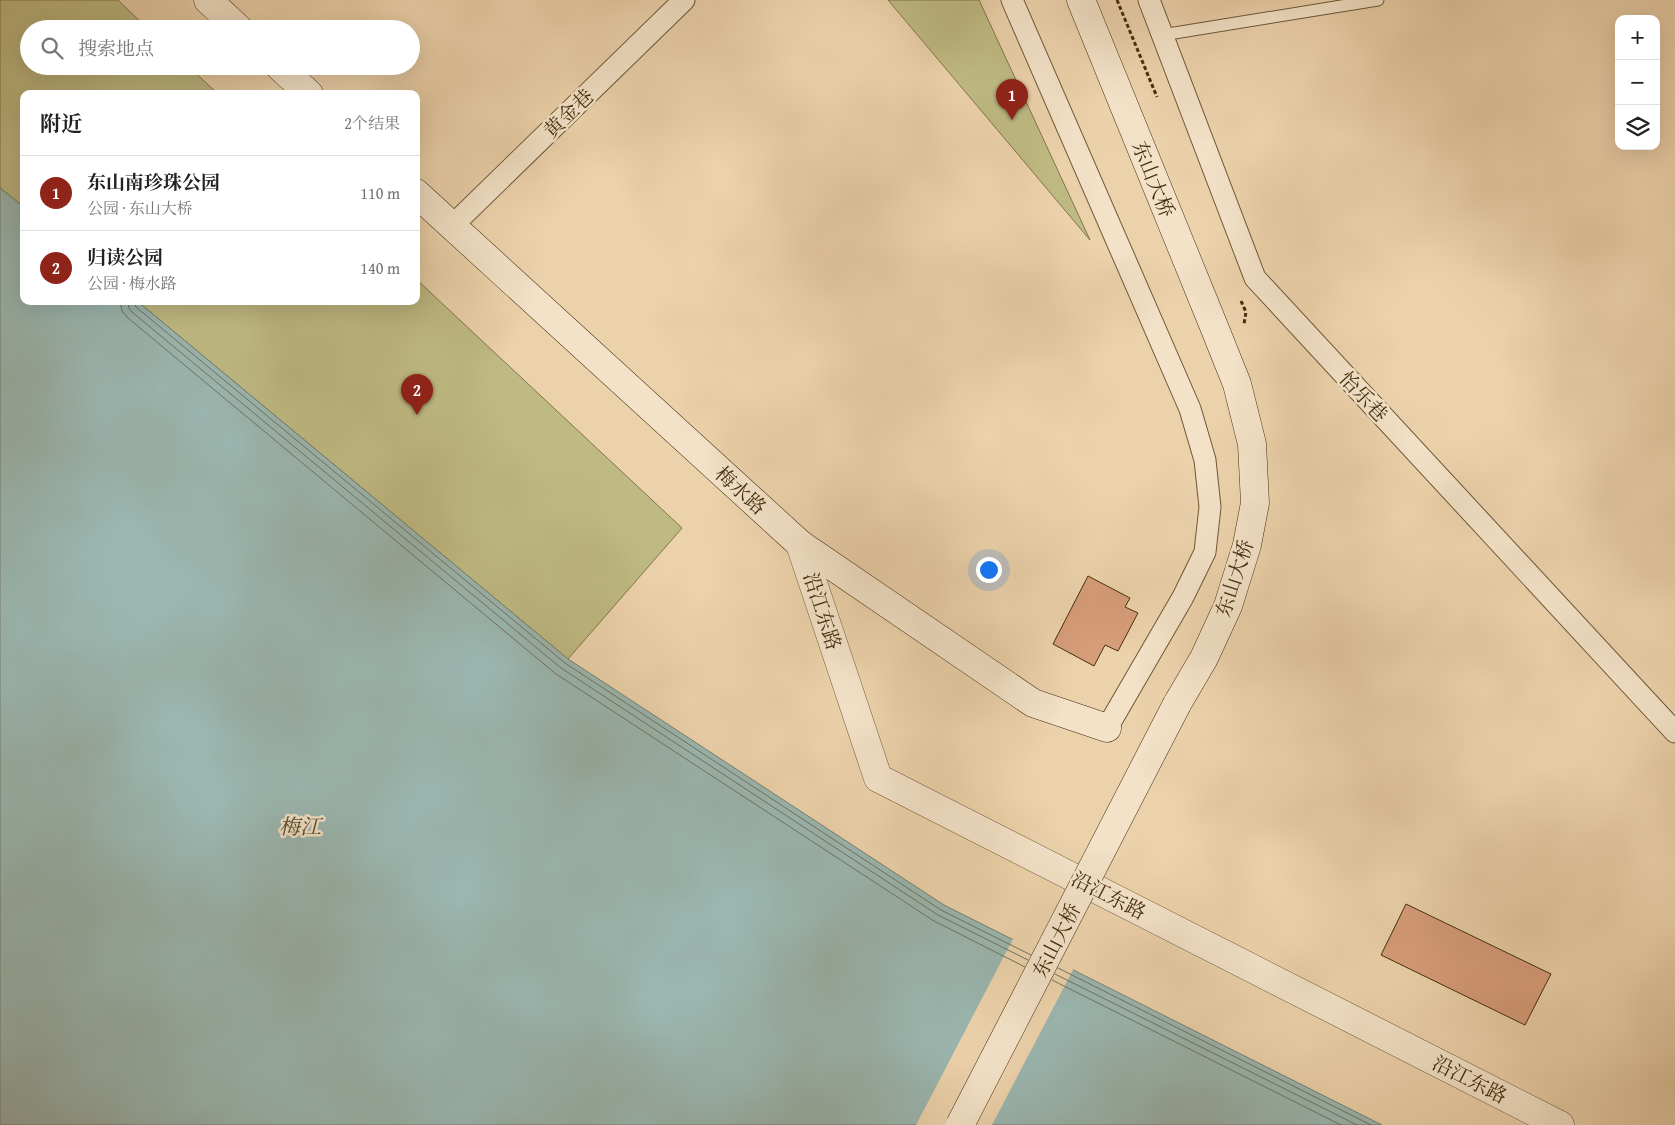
<!DOCTYPE html>
<html lang="zh">
<meta charset="utf-8">
<style>
:root{--surface:#fff;--page:#f6f6f6;--text:#222;--muted:#767676;--line:#e0e0e0;--accent:#8f2418}
body{margin:0;font-family:"Gentium Book Plus","Noto Serif SC",serif;background:var(--page);color:var(--text)}
.controls{position:absolute;right:15px;top:15px;display:grid;overflow:hidden;border-radius:10px;box-shadow:0 5px 20px #0002}
.controls button{width:45px;height:45px;display:grid;place-items:center;padding:0;border:0;border-bottom:1px solid var(--line);background:var(--surface);color:var(--text);font:25px sans-serif}
.you{position:absolute;left:988px;top:569px;width:18px;height:18px;margin:-12px;border:4px solid #fff;border-radius:50%;background:#1a73e8;box-shadow:0 0 0 8px #1a73e833}
.badge{display:grid;place-items:center;width:32px;height:32px;border-radius:50%;background:var(--accent);color:#fff;font-size:16px;font-weight:700}
.pin{position:absolute;translate:-50% -41px;filter:drop-shadow(0 1px 2px #0008)}
.pin::after{content:'';position:absolute;top:26px;width:18px;height:15px;background:inherit;clip-path:polygon(0 0,100% 0,50% 100%)}
.list{margin:0;padding:0;list-style:none}
h2{display:flex;justify-content:space-between;align-items:center;height:65px;margin:0;padding:0 20px;font-size:21px}
h2 small{font-size:16px;font-weight:400;color:var(--muted)}
.list li{display:grid;grid-template-columns:32px 1fr auto;gap:15px;align-items:center;box-sizing:border-box;height:75px;padding:0 20px;border-top:1px solid var(--line)}
.list b{display:block;font-size:19px;white-space:nowrap}
.list p{margin:0;font-size:16px;white-space:nowrap;color:var(--muted)}
.list em{font-size:16px;font-style:normal;color:var(--muted)}
.icon{flex:none;width:28px;height:28px;fill:none;stroke:currentColor;stroke-width:2;stroke-linecap:round;stroke-linejoin:round}
.map{position:relative;flex:none;width:1675px;height:1125px;overflow:hidden}
.search{position:absolute;background:var(--surface);box-shadow:0 5px 20px #0002;left:20px;top:20px;width:400px;height:55px;display:flex;align-items:center;gap:12px;box-sizing:border-box;padding:0 18px;border-radius:28px;color:var(--muted);font-size:19px}
.panel{position:absolute;background:var(--surface);box-shadow:0 5px 20px #0002;left:20px;top:90px;width:400px;height:215px;border-radius:10px}
.map>svg:first-child{display:block}
.green{fill:#bfba83;stroke:#82744a}
.water{fill:#9ab6b0;stroke:#788070}
.pier{fill:#ecd2ab}
.lines{fill:none;stroke-linecap:round;stroke-linejoin:round}
.shore{stroke:#6f7260;stroke-width:1}
.building{fill:#d79e7a;stroke:#442e10}
.service-casing{stroke:#6e5737;stroke-width:13}
.minor-casing{stroke:#6e5737;stroke-width:23}
.tertiary-casing{stroke:#6e5737;stroke-width:29}
.secondary-casing{stroke:#442e10;stroke-width:29}
.path{stroke:#442e10;stroke-width:3;stroke-dasharray:4 2.5;stroke-linecap:butt}
.service{stroke:#f3e2c8;stroke-width:11}
.minor{stroke:#f3e2c8;stroke-width:21}
.tertiary{stroke:#f3e2c8;stroke-width:28}
.secondary{stroke:#f3e2c8;stroke-width:28}
.secondary-bridge-casing{stroke:#442e10;stroke-width:29;stroke-linecap:butt}
.secondary-bridge{stroke:#f3e2c8;stroke-width:28}
.labels{text-anchor:middle;dominant-baseline:central;stroke-width:5;stroke-linejoin:round;paint-order:stroke}
.street-label{font-size:20px;fill:#442e10;stroke:#f3e2c8}
.water-label{font-size:21px;font-style:italic;fill:#554930;stroke:#f3e2c8}
</style>
<div class="map">
<svg width="1675" height="1125" viewBox="0 0 1675 1125">
<rect width="100%" height="100%" fill="#ecd2ab"/>
<filter id="stains"><feTurbulence type="fractalNoise" baseFrequency=".004" numOctaves="4"/><feColorMatrix values="0 0 0 0 .2 0 0 0 0 .09 0 0 0 0 .02 0 0 0 .5 -.17"/></filter>
<radialGradient id="worn" r=".72"><stop offset=".6" stop-color="#630" stop-opacity="0"/><stop offset="1" stop-color="#630" stop-opacity=".3"/></radialGradient>
<!-- green -->
<path class="green" d="M0 0H118L148 29H29V66H188L218 94H24V207L0 188Z
M888 0H979L1090 240Z
M416 279 682 528 568 659 137 301H416Z"/>
<!-- water -->
<path class="water" d="M0 188 24 207V301H137L568 659 944 905 1382 1125H0Z"/>
<!-- pier -->
<path class="pier" d="M1014 937 1074 968 992 1125H916Z"/>
<g class="lines">
<!-- shore -->
<path class="shore" d="M120 301 122 311 128 318 556 674 934 921 1025 967
M128 301 129 308 132 312 561 668 938 915 1028 960
M134 301 136 307 565 663 941 910 1031 955
M1058 968 1371 1125
M1055 974 1357 1125
M1052 980 1341 1125"/>
</g>
<!-- building -->
<path class="building" d="M1088 576 1130 598 1125 607 1138 613 1118 651 1105 645 1094 666 1053 644Z
M1406 904 1551 974 1525 1025 1381 955Z"/>
<g class="lines">
<!-- service casing -->
<g class="service-casing">
<path id="service" d="M1162 35 1378 0"/>
</g>
<!-- minor casing -->
<g class="minor-casing">
<path id="minor" d="M1012 0 1190 409 1205 460 1210 507 1205 552 1183 597 1107 728
M1149 0 1255 278 1675 732
M452 226 684 0"/>
</g>
<!-- tertiary casing -->
<g class="tertiary-casing">
<path id="tertiary" d="M800 544 878 778 1560 1125"/>
</g>
<!-- secondary casing -->
<g class="secondary-casing">
<path id="secondary" d="M208 0 239 29
M1081 0 1215 329 1237 384 1252 444 1255 503 1247 545 1228 606 1204 658 1177 704
M279 66 309 94
M416 193 800 544 1033 703 1107 728"/>
</g>
<!-- path -->
<path class="path" d="M1117 0 1157 97
M1241 301 1246 312 1244 324"/>
<!-- service -->
<use href="#service" class="service"/>
<!-- minor -->
<use href="#minor" class="minor"/>
<!-- tertiary -->
<use href="#tertiary" class="tertiary"/>
<!-- secondary -->
<use href="#secondary" class="secondary"/>
<!-- secondary-bridge casing -->
<g class="secondary-bridge-casing">
<path id="secondary-bridge" d="M960 1125 1177 704"/>
</g>
<!-- secondary-bridge -->
<use href="#secondary-bridge" class="secondary-bridge"/>
</g>
<g class="labels">
<!-- street labels -->
<g class="street-label">
<text transform="translate(568 113) rotate(-44)">黄金巷</text>
<text transform="translate(1154 179) rotate(68)">东山大桥</text>
<text transform="translate(1364 396) rotate(47)">怡乐巷</text>
<text transform="translate(741 490) rotate(42)">梅水路</text>
<text transform="translate(1234 578) rotate(-72)">东山大桥</text>
<text transform="translate(823 611) rotate(72)">沿江东路</text>
<text transform="translate(1109 895) rotate(27)">沿江东路</text>
<text transform="translate(1056 940) rotate(-63)">东山大桥</text>
<text transform="translate(1470 1079) rotate(27)">沿江东路</text>
</g>
<!-- water labels -->
<g class="water-label">
<text x="300" y="826">梅江</text>
</g>
</g>
<rect width="100%" height="100%" filter="url(#stains)"/>
<rect width="100%" height="100%" fill="url(#worn)"/>
</svg>
<div class="controls">
<button>+</button>
<button>−</button>
<button><svg class="icon" aria-label="layers" viewBox="0 0 24 24"><path d="M12 4l9 5-9 5-9-5zM3 14l9 5 9-5"/></svg></button>
</div>
<div class="you"></div>
<div class="pin badge" style="left:1012px;top:120px">1</div>
<div class="pin badge" style="left:417px;top:415px">2</div>
<div class="search"><svg class="icon" aria-label="search" viewBox="0 0 24 24"><circle cx="10" cy="10" r="6"/><path d="M15 15l6 6"/></svg>搜索地点</div>
<section class="panel">
<h2>附近<small>2个结果</small></h2>
<ul class="list">
<li><span class="badge">1</span><div><b>东山南珍珠公园</b><p>公园 · 东山大桥</p></div><em>110 m</em></li>
<li><span class="badge">2</span><div><b>归读公园</b><p>公园 · 梅水路</p></div><em>140 m</em></li>
</ul>
</section>
</div>
